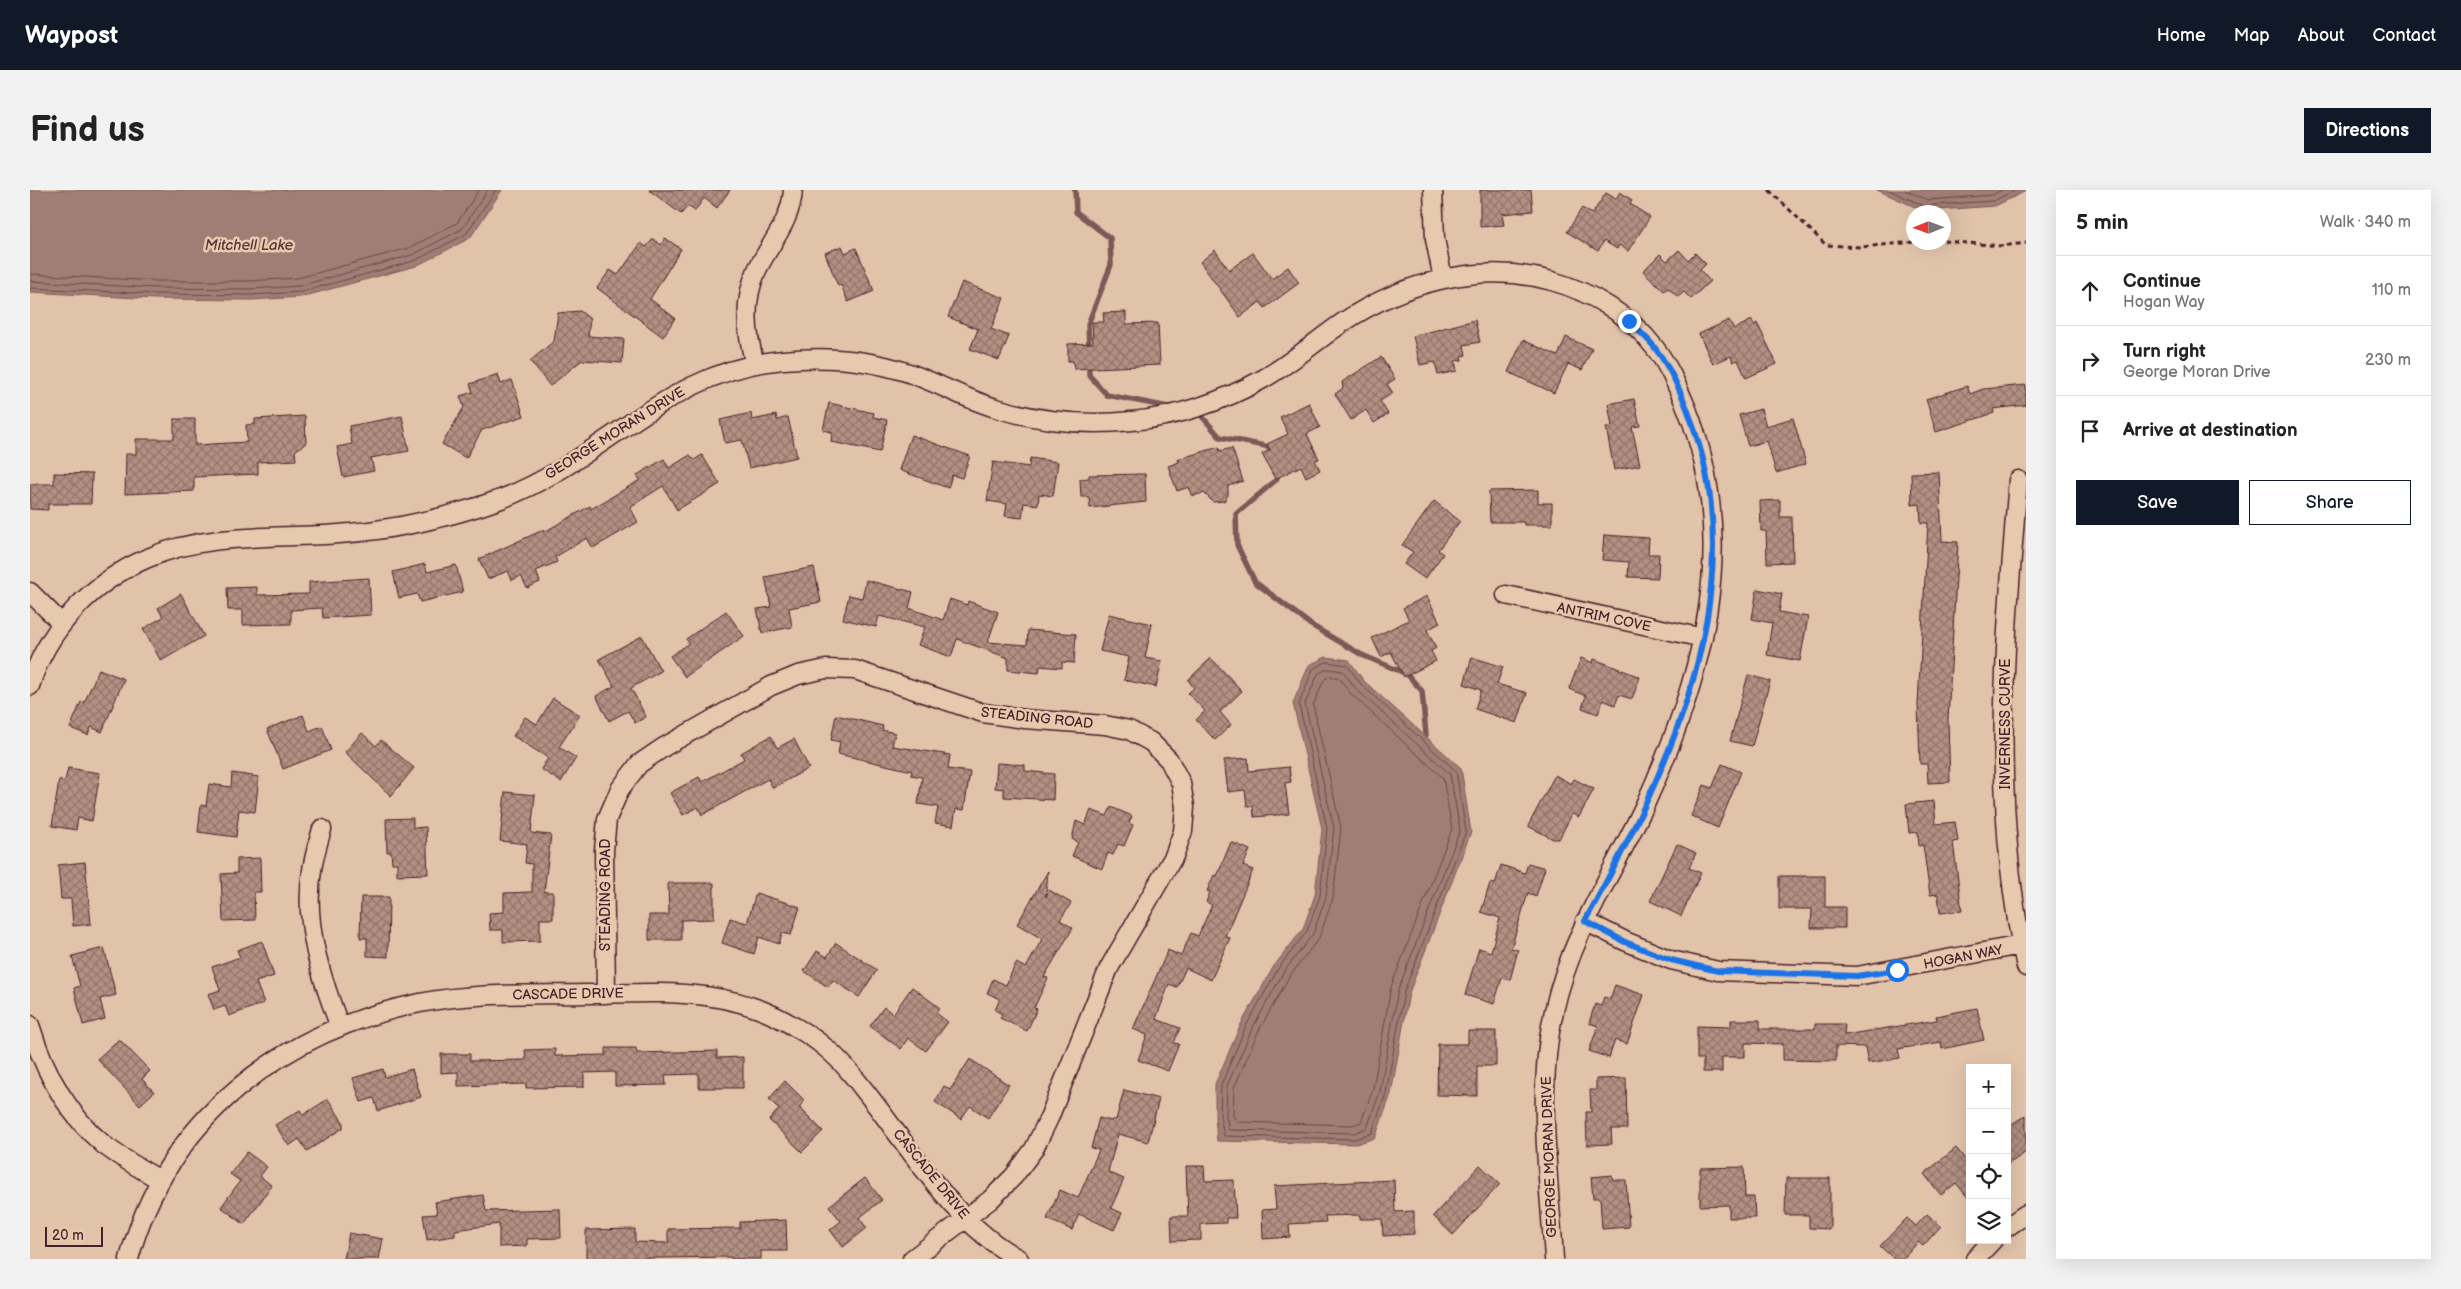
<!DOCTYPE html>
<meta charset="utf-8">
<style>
:root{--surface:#fff;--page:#f2f2f2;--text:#222;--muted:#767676;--line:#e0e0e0;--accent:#111827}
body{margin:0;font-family:"Balsamiq Sans",sans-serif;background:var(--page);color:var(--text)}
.controls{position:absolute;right:15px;bottom:15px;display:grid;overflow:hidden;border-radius:0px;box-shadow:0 5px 20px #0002}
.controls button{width:45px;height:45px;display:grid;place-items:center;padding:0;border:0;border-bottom:1px solid var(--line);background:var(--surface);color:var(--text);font:25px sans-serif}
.compass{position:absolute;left:1876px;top:15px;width:45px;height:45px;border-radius:50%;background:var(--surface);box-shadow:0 5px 20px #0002;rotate:269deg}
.scale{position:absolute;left:15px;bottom:12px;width:58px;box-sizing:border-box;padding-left:5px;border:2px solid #4a1f2b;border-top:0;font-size:14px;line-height:18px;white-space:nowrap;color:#4a1f2b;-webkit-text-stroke:4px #e7caae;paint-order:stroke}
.stop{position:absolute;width:15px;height:15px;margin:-11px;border:4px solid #1a73e8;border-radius:50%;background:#fff}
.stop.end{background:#1a73e8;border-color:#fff;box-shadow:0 1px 5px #0008}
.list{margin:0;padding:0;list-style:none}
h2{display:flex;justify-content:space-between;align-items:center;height:65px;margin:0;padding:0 20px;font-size:21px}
h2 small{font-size:16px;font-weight:400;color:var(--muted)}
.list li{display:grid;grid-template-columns:32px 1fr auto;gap:15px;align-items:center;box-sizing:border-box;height:70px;padding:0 20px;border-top:1px solid var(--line)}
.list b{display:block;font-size:19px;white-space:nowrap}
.list p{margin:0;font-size:16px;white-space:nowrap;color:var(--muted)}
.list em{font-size:16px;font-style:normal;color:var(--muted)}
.actions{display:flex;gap:10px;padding:15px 20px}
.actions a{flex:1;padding:11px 0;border:1px solid var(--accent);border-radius:0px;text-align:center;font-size:18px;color:var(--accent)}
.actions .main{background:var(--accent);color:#fff}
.icon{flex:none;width:28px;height:28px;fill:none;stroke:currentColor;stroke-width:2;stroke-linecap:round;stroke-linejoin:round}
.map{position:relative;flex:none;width:1996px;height:1069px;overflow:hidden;border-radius:0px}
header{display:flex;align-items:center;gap:30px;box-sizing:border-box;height:70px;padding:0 25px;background:var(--accent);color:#fff}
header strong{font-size:24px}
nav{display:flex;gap:28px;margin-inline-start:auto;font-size:18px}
.intro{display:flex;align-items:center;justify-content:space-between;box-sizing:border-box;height:120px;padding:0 30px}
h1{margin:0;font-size:35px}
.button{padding:12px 22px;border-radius:0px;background:var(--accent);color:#fff;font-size:18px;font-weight:700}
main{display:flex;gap:30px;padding:0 30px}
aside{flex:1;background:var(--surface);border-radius:0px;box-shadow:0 5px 20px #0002}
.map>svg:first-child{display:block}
.water{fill:#a17e74;stroke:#7e5857}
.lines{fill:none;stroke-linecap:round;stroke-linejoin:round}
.shore{stroke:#6d4548;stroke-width:1}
.stream{stroke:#7e5857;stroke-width:5.5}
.building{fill:url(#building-cross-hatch);stroke:#4a1f2b}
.street-casing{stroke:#4a1f2b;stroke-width:21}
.path{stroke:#4a1f2b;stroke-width:3;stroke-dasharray:5 4;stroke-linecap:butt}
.street{stroke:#e7caae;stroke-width:18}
.route{stroke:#1a73e8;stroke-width:6}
.labels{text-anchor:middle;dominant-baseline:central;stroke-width:5;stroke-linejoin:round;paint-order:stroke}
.street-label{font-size:14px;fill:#4a1f2b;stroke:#e7caae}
.water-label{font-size:15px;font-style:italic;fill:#5b323a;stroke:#e7caae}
</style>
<header>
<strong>Waypost</strong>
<nav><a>Home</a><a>Map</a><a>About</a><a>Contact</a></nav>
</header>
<div class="intro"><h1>Find us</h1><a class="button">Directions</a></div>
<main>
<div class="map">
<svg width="1996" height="1069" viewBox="0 0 1996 1069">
<defs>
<pattern id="building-cross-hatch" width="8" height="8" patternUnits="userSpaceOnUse" patternTransform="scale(1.25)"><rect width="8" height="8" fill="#b29082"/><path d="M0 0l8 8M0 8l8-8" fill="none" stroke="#93756b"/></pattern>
</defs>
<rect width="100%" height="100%" fill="#e1c3a9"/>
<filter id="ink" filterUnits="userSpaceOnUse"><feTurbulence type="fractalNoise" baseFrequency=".02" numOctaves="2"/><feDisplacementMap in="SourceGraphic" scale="10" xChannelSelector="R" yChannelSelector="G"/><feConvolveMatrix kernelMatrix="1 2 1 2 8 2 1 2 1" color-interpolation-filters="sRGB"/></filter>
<g filter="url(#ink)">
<!-- water -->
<path class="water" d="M0 0H472L440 48 386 76 271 107 221 110 125 109 0 102Z
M1847 0H1996V1L1965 16 1894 21Z
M1296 467 1319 470 1334 491 1431 578 1441 642 1379 803 1361 904 1345 948 1326 954 1187 951 1185 926V894L1211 834 1244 776 1273 739 1285 705 1292 639 1263 513 1279 475Z"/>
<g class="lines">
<!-- shore -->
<path class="shore" d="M1859 0 1898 18 1904 15 1963 11 1987 0
M1875 0 1898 10 1962 5 1972 0
M0 84 126 91H220L268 88 379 58 427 33 449 0
M0 91 126 98 220 99 269 96 382 65 432 39 458 0
M0 98 126 104 221 105 271 102 384 71 436 44 466 0
M1297 472 1317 475 1331 494 1426 581 1436 641 1374 802 1356 903 1342 943 1325 949 1194 946 1190 926 1191 895 1216 836 1248 779 1277 741 1290 706 1297 638 1269 514 1283 479Z
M1298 479 1313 481 1326 499 1420 584 1430 640 1368 800 1350 901 1337 938 1324 943 1199 940 1196 926 1197 896 1222 839 1253 783 1283 744 1296 707 1304 638 1275 514 1288 484Z
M1300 486 1309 488 1321 504 1413 588 1422 639 1361 797 1343 899 1331 932 1323 935 1206 932 1203 925 1204 898 1228 842 1259 787 1289 748 1303 708 1311 638 1283 515 1294 490Z"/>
<!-- stream -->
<path class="stream" d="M1045 0 1046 22 1080 48 1081 75 1058 134 1059 160
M1059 172V185L1077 205 1144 218
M1165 222 1169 223 1190 247 1235 256 1245 262
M1249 282 1246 290 1206 324 1207 355 1225 392 1281 435 1332 465 1377 484 1392 501 1396 545"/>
</g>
<!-- building -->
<path class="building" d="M619 0H700L687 18 674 8 665 21 658 16 651 24Z
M1450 0H1501L1503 21 1472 24 1474 35 1450 37Z
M1590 2 1602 10 1600 14 1620 27 1598 61 1589 55 1587 59 1574 51 1568 61 1537 42 1552 18 1562 24 1576 3 1586 9Z
M635 48 651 59 620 109 645 128 633 147 567 98 580 80 588 85 611 53 616 57 623 49 631 55Z
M812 56 815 63 826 58 844 101 818 112 811 95 808 96 795 63Z
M1185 60 1199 80 1223 63 1242 89 1258 77 1269 93 1235 118 1230 112 1210 127 1170 72Z
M1649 60 1658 70 1665 63 1676 74 1670 80 1680 91 1661 109 1654 102 1648 107 1638 98 1634 101 1613 81 1630 64 1637 71Z
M932 92 974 108 961 139 979 146 969 170 940 159 948 139 918 127Z
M550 121 560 129 558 146 594 149 592 173 552 170 520 196 500 171 524 151 528 123Z
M1096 122V134L1128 133 1130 175 1044 179 1043 171H1038V154L1063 153 1062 132H1074L1073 123Z
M1445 130 1450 152 1434 155 1436 165 1431 166 1432 170 1425 171 1427 181 1408 185 1405 172 1390 175 1383 146Z
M1699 130 1704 139 1722 130 1724 135 1727 133 1747 174 1716 188 1708 170 1703 172 1701 166 1683 174 1669 144Z
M1536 147 1562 159 1552 180 1538 174 1524 203 1478 182 1493 150 1528 166Z
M1351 167 1365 189 1357 194 1363 203 1350 211 1358 224 1344 233 1336 220 1321 230 1305 204 1313 198 1312 192Z
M468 184 471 194 482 190 494 226 452 240 436 268 412 254 434 217 430 206 443 202 440 194Z
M1996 195V215L1963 219 1964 223 1906 242 1896 209 1937 196 1940 204 1953 199Z
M1604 209 1610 236 1602 237 1610 275 1584 280 1576 237 1582 236 1578 214Z
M799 213 844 223 843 227 857 230 850 262 801 252 802 242 793 240Z
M1279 213 1290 237 1277 244 1289 269 1285 270 1290 280 1276 287 1271 276 1245 289 1232 264 1240 260 1237 254 1258 244 1250 227Z
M1731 219 1736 236 1763 228 1776 274 1746 283 1737 251 1718 256 1709 225Z
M721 223 722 230 746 225 747 230 758 227 767 267 719 278 712 250 695 253 690 230Z
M275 226 276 253 265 261 266 270 228 272V284L164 287V301L95 304 96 264H106V249H144V229H165V255L217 252 216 235 225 234V229Z
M372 226 379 261 341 268 344 281 313 287 307 257 322 254 319 236Z
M881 245 940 266 932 288 922 285 918 298 869 280Z
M1189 257 1190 261 1202 258 1213 291 1198 296V305L1194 311 1183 312 1174 303 1162 306 1159 297 1147 301 1138 276 1149 272 1148 269Z
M660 265 664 270 672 265 690 294 647 320 633 296 600 317 608 332 563 358 557 348 525 367 527 372 506 381 510 392 497 398 491 386 482 390 478 381 458 389 449 369 513 340 514 342 560 316 561 319 610 290 607 285 634 269 639 278Z
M1000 268 1028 272 1023 306 1009 304 1008 315 994 313 992 328 975 326 977 314 957 311 963 272 999 277Z
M1909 282 1912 351 1928 352 1918 530 1920 592 1898 593 1897 574H1890L1888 514 1898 333H1891L1890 314 1882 315 1881 283Z
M24 283 62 284 61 314H18V320L0 319V294H24Z
M1115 284 1116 312 1060 318 1059 307H1051L1050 289 1059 288V285Z
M1508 300V313H1522V335H1494V332H1460L1459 301Z
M1750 310V327H1762L1763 372 1737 373 1736 341H1731L1730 311Z
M1404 311 1430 331 1408 360 1413 364 1395 389 1374 374 1383 362 1372 355Z
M1574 345 1619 348 1618 364H1629L1628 388 1598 387 1599 372 1572 370Z
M395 374 397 382 426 375 433 402 390 412 387 404 369 408 363 382Z
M784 377 791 412 759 418 762 437 732 443 727 419 741 417 735 387Z
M339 388 341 425 293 428 292 418 261 420V434L213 435V420H198L197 398 227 397V405L279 404V392Z
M836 390 883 402 879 418 913 430 920 409 937 415 938 411 968 422 958 452 997 455 998 440 1046 444 1044 473 1032 472V478L1010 476 1009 483 978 480V468L927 449 921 467 888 455 895 437 849 426 846 437 813 429 819 405 832 408Z
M1727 399 1752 404 1749 422 1778 427 1770 471 1737 465 1742 433 1722 429Z
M151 404 174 446 131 471 113 439 133 427 128 418Z
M1397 406 1410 433 1397 440 1406 458 1401 461 1406 471 1374 487 1361 462 1351 467 1342 448 1379 430 1373 418Z
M696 421 714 446 655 487 640 466 659 453 656 449Z
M1079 424 1122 434 1115 468 1132 471 1126 497 1094 490 1099 467 1070 461Z
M612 446 631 481 601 498 616 527 605 533 598 521 579 531 566 506 584 496 569 469Z
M1442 467 1473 477 1467 494 1497 503 1487 533 1445 519 1451 500 1434 494Z
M1181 468 1212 501 1190 522 1201 535 1185 550 1166 530 1175 521 1158 503 1164 498 1158 490Z
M1551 468 1563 473 1564 469 1610 487 1602 509 1589 505 1585 515 1573 510 1568 524 1552 518 1556 506 1539 499Z
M69 479 94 489 72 542 61 537 58 545 40 538 51 512 54 513Z
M1718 485 1740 491 1722 556 1700 551Z
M523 508 550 525 529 557 546 568 531 592 511 579 518 568 483 546 495 527 507 534Z
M273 525 279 541 292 536 301 560 253 579 237 539Z
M806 525 853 536 852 540 865 543 862 556 920 565 918 579 940 582 934 620 926 619 923 636 905 633 908 617 888 614 892 587 881 585 882 581 808 564 810 552 801 550Z
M332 543 346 556 351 550 384 578 361 606 315 562Z
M741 546 747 558 764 549 779 578 743 598 738 589 672 625 668 617 653 625 640 603 669 587 672 592 714 569 711 563Z
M1218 568 1219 581 1259 577 1261 592 1255 593 1259 624 1224 627 1223 616H1217L1215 600 1198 602 1194 570Z
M967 573 995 575V581L1024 584 1023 610 974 607V599L965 598Z
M1692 574 1711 582 1688 638 1661 626 1674 595 1682 598Z
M38 578 70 583 62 631 48 628 46 640 22 636 29 590 35 591Z
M202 583 229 587 225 622 209 620 206 647 168 642 171 615 176 616 179 594 201 597Z
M1525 585 1541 594 1544 589 1564 599 1549 627 1542 624 1529 649H1523L1498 636Z
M475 602 505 605 501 643 521 645 514 702H523V729H510V751L473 752V740H460L459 723 474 722V703L502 702V674L495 673 497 654 470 651Z
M1904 611 1906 634 1925 632 1928 651 1923 652 1932 721 1910 723 1908 704 1900 705 1893 655 1889 656 1888 642 1879 643 1876 614Z
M1081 617 1102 626 1099 633 1103 635 1094 656 1088 654 1083 665 1078 663 1072 679 1042 666 1048 652 1042 649 1046 631 1055 635 1061 620 1077 626Z
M383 628V638L396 637 398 684 367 685V673H362L361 662H357L356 629Z
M1201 652 1220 660 1213 676 1223 680 1195 746 1200 748 1181 790 1156 778 1147 797 1139 794 1126 829 1150 838 1144 853 1149 854 1138 881 1108 870 1117 845 1103 839 1138 760 1151 766 1161 743 1168 746 1182 715 1176 712 1180 702 1177 701 1184 685 1187 686Z
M1647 654 1666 663 1659 678 1671 683 1651 726 1620 711Z
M230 668 231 702H224L225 730 193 731 191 684 207 683V669Z
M55 672 61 734 43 736 41 709H31L28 675Z
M1498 673 1515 678 1506 706 1498 703 1481 758 1488 760 1480 790 1472 788 1464 814 1435 805 1449 758 1461 762 1470 728 1451 722 1460 693 1465 694 1471 675 1495 683Z
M1018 681 1016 707 1019 700 1041 713 1030 730 1043 738 1014 787 1018 788 1004 818 1007 819 997 841 970 828 972 824 965 820 970 809 957 803 963 789 976 795 986 773 996 778 1012 749 987 734Z
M1749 686H1795V717H1815V738H1781L1782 719H1749Z
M638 693H684V729L651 730V750H619V725H639Z
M726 703 770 717 761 745 752 743 749 754 729 747 724 764 692 753 700 728 717 733Z
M331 707H359L358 767 337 766V748H330Z
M232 751 244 786 226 792 234 813 199 826 195 816 184 820 178 804 190 800 182 777 210 767 207 760Z
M806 753 847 780 829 807 803 790 798 797 774 781 787 761 797 767Z
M74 758 86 805 70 809 75 829 53 835 44 798 50 796 42 766Z
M1585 795 1614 805 1597 854 1585 850 1579 868 1559 861 1568 836 1559 833 1565 814 1571 816 1574 807 1580 809Z
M882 797 910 818 906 823 918 832 896 861 878 848 871 859 840 836 854 817 863 824Z
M1947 818 1954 850 1912 859 1911 852 1868 859 1870 868 1838 873 1835 857 1806 856V871L1753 870V854L1715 853V867H1692V882H1673V869H1667V836L1701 837V830H1730V839H1785V834H1815L1814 845 1907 830 1906 826Z
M1438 841H1466V876H1447V906L1407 905 1408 854H1438Z
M89 849 120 881 112 889 124 902 110 915 67 869Z
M576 858H606L607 863 687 861V868L713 867V898H669V884L635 885 636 895 585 896V882L554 883V897L496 898V894L428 896V882L411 883V864H440V871L496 870 495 860 525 859V866L576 865Z
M940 869 979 895 958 928 940 916 931 929 905 912 914 896 920 900Z
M353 879 355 887 382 879 391 907 348 921 344 908 331 912 323 888Z
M1596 888 1597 939H1581L1582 954 1557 955 1556 922H1561L1560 900H1566V889Z
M755 891 775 911 769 917 793 941 772 962 739 930 749 919 739 909Z
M1094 900 1129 909 1118 952 1088 944 1078 982 1094 989 1081 1018 1092 1023 1084 1040 1049 1024 1042 1040 1017 1029 1030 1000 1048 1008 1069 960 1061 958 1069 928 1081 931 1083 929 1086 930Z
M298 909 313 932V938L277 961 269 949 259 956 245 935 270 920 273 925Z
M1996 925V962L1977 975V937Z
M1926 958 1940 975V1010L1926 993 1911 1005 1894 984Z
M217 962 237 977 230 986 242 996 214 1034 191 1017 210 991 200 984Z
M1450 975 1470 994 1423 1045 1403 1026Z
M1156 976H1174L1175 991 1204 990 1206 1028H1196V1033L1171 1034V1050L1142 1051 1141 1026H1158Z
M1714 977 1715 1007H1724L1725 1028H1699V1015L1670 1016V978Z
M1582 985 1583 990H1596L1599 1037 1572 1039 1570 1008H1563L1561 987Z
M835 988 852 1010 829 1028 837 1038 813 1057 800 1040 811 1031 799 1016Z
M1756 988H1800V1039L1779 1038V1025H1755Z
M1364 990 1365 1022 1384 1021V1044L1353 1046 1352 1029H1330V1025L1295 1026 1296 1032 1259 1034 1260 1047 1233 1049 1232 1020 1246 1019 1244 996Z
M453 1005 456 1021 530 1019 531 1048 497 1049V1056L469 1057V1034L425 1040V1046L397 1050 393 1025 407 1024 405 1012Z
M1897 1024 1911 1036 1893 1056 1888 1052 1873 1069H1864L1850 1056 1877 1028 1886 1036Z
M756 1030 757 1061H731V1069H701V1067L556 1069V1040L605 1039V1052L638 1053V1039L710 1038V1032Z
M319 1043 353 1049 349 1069H314Z"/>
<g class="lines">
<!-- street casing -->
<g class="street-casing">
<path id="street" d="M1403 0 1405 49 1413 89
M725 174C716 142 713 111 727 80 740 53 761 32 763 0
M1988 290C1975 454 1960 614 1996 777
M0 402 32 434
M1476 405 1673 448
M0 496C17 439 63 391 118 368 177 342 246 349 309 344 364 340 418 328 471 309 574 270 637 180 753 170 795 166 836 169 876 182 906 192 935 209 966 218 1009 231 1057 236 1102 231 1147 227 1194 211 1233 189 1261 173 1286 151 1312 133 1373 92 1450 71 1522 91 1561 102 1600 125 1625 158 1639 176 1648 198 1657 219 1711 356 1672 491 1613 619 1581 686 1540 748 1524 821 1506 901 1519 988 1524 1069
M292 639C288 653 284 666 282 680 273 734 291 787 310 837
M1555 731 1595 751 1641 770 1688 781 1827 786 1991 755
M576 804 574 660 577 629 590 599 609 574 634 557 741 496 768 485 796 479 825 480 953 523 995 529 1075 535 1099 540 1121 552 1139 570 1151 593 1155 617 1153 641 1144 666 1079 778 1019 928 1004 959 984 986 960 1010 882 1069
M0 835C14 881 37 924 74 955 91 968 111 979 130 990
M1977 1037 1996 1024
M99 1069C136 929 252 841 390 813 444 802 503 805 558 804 631 803 700 796 765 837 776 843 788 851 797 859 814 873 828 892 842 910 884 964 927 1036 989 1069
M1945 1069 1963 1050"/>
</g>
<!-- path -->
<path class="path" d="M1739 0 1796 55 1831 57 1884 52
M1914 51 1971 56 1996 53"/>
<!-- street -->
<use href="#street" class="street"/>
</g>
</g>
<g class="lines" filter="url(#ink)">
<!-- route -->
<path class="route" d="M1599 131C1607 140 1618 148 1625 158 1649 189 1663 231 1673 269 1712 431 1631 593 1555 731L1595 752 1641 770 1688 781 1827 786 1867 780"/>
</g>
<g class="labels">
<!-- street labels -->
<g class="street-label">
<text transform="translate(585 243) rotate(-32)">GEORGE MORAN DRIVE</text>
<text transform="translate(1574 427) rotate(12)">ANTRIM COVE</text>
<text transform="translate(1007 528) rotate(6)">STEADING ROAD</text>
<text transform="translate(1975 534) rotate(-90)">INVERNESS CURVE</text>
<text transform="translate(575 705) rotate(-90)">STEADING ROAD</text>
<text transform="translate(1933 767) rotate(-11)">HOGAN WAY</text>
<text transform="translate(538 804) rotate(-1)">CASCADE DRIVE</text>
<text transform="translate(1519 967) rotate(-92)">GEORGE MORAN DRIVE</text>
<text transform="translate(901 984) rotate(51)">CASCADE DRIVE</text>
</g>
<!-- water labels -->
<g class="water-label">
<text x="219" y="55">Mitchell Lake</text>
</g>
</g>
</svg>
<div class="controls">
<button>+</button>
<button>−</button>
<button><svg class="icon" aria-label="locate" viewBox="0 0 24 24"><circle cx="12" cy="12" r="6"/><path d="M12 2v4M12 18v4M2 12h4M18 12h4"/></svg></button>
<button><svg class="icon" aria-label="layers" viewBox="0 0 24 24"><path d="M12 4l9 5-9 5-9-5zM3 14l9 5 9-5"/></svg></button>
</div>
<svg class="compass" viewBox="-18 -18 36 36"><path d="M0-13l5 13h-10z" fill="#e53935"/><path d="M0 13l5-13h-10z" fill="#767676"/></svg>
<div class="scale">20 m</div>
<div class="stop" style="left:1867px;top:780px"></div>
<div class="stop end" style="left:1599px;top:131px"></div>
</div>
<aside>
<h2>5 min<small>Walk · 340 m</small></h2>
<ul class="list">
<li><svg class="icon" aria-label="ahead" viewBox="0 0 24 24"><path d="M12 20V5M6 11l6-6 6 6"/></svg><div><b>Continue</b><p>Hogan Way</p></div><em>110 m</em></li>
<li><svg class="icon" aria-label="right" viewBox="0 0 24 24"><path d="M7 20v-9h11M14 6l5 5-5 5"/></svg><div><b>Turn right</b><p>George Moran Drive</p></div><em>230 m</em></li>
<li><svg class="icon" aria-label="arrive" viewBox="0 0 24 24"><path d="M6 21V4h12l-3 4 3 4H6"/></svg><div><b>Arrive at destination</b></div></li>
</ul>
<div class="actions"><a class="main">Save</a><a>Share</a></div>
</aside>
</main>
